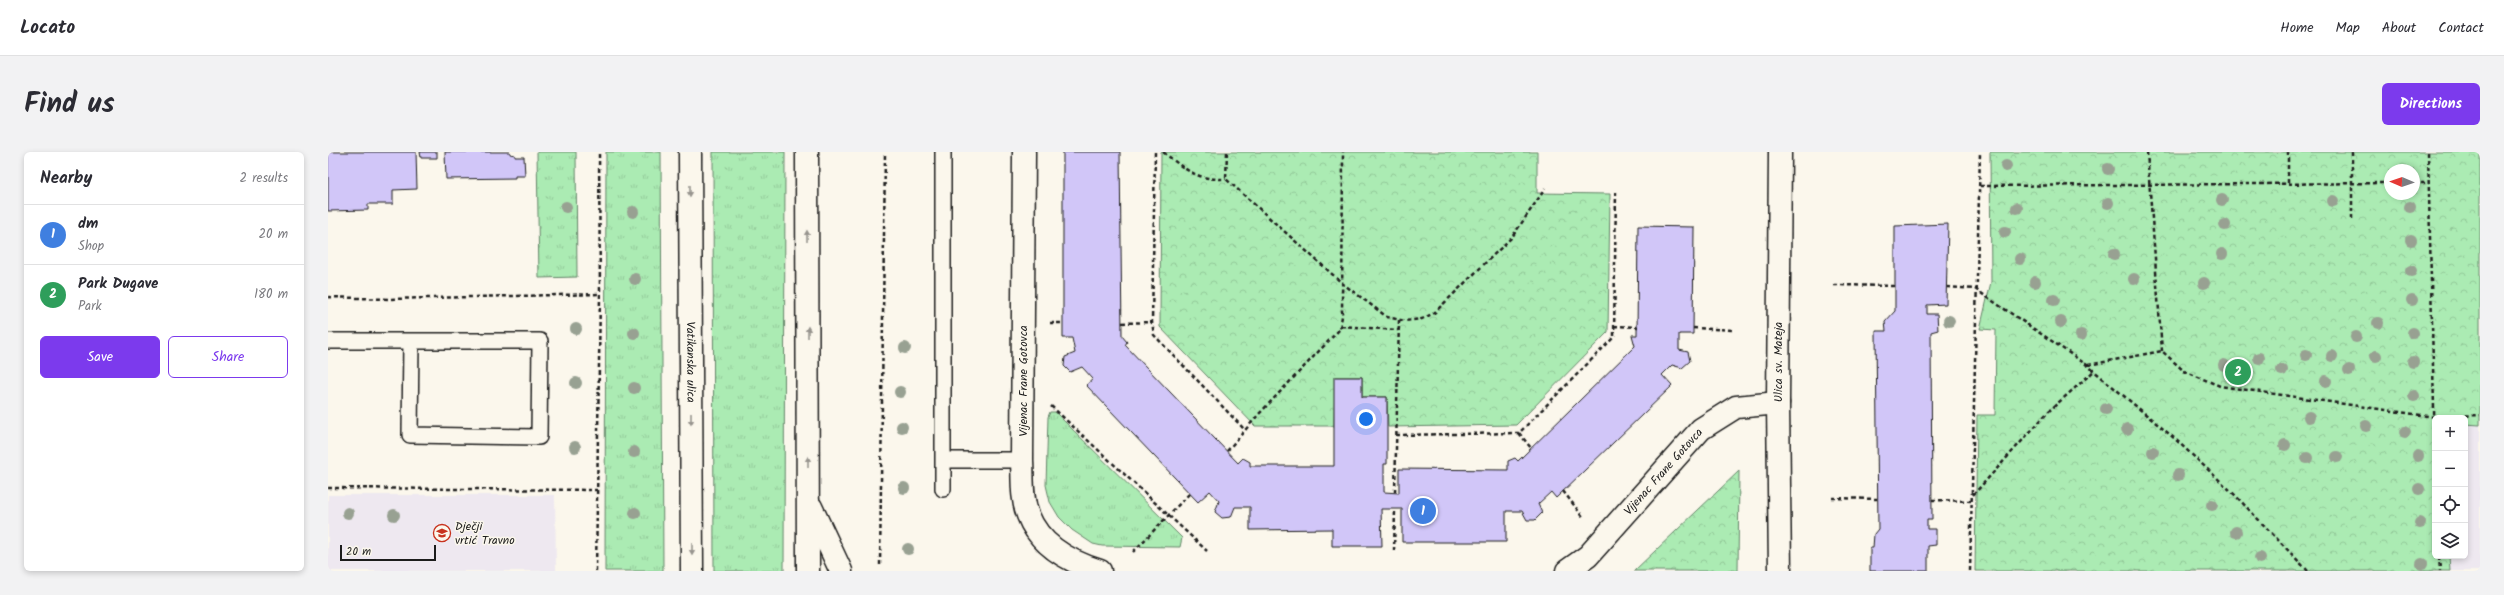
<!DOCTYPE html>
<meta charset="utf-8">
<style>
:root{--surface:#fff;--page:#f2f2f3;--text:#2b2b33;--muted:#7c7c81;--line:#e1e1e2;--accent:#7c3aed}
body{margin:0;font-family:Kalam,sans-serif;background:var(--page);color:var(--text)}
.controls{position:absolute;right:12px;bottom:12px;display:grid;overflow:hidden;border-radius:6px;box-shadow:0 2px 6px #0003}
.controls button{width:36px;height:36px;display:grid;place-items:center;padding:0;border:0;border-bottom:1px solid var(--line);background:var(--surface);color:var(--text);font:20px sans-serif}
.compass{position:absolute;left:2056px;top:12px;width:36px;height:36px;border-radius:50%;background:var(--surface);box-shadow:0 2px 6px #0003;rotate:272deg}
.scale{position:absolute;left:12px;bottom:10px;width:96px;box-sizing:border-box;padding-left:4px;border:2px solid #1c1c1c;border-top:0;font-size:11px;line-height:14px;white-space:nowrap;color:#1c1c1c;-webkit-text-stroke:3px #fbf7ec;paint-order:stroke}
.you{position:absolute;left:1038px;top:267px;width:14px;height:14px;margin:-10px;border:3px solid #fff;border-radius:50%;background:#1a73e8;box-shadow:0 0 0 6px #1a73e833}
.badge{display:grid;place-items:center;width:26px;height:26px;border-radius:50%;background:var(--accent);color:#fff;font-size:13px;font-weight:700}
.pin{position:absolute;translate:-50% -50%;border:2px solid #fff;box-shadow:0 1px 4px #0006}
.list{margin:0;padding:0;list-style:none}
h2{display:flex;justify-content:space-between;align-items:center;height:52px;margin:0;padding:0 16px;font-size:17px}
h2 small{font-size:13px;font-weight:400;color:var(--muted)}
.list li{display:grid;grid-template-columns:26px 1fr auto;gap:12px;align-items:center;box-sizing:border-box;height:60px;padding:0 16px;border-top:1px solid var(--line)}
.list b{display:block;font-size:15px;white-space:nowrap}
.list p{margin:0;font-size:13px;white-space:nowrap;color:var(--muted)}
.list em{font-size:13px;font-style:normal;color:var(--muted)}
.actions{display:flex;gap:8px;padding:12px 16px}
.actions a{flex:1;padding:9px 0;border:1px solid var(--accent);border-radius:6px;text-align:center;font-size:14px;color:var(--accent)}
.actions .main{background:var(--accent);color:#fff}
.icon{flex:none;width:22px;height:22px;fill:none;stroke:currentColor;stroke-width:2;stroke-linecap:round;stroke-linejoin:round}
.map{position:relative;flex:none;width:2152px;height:419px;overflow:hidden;border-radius:6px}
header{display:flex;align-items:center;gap:24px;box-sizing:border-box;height:56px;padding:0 20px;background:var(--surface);border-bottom:1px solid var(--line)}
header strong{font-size:19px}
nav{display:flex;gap:22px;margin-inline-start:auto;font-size:14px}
.intro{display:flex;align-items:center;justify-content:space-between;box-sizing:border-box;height:96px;padding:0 24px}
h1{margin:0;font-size:28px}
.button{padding:10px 18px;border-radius:6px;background:var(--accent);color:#fff;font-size:14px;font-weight:700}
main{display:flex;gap:24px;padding:0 24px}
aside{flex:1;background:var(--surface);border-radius:6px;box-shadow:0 2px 6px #0003}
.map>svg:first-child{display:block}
.built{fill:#eee8f0}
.grass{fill:url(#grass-tufts);stroke:#648468}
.park{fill:url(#park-crowns);stroke:#648468;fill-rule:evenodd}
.building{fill:#d1c6f8;stroke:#1c1c1c}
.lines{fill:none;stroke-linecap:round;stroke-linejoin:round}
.lane-casing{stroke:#1c1c1c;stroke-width:18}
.street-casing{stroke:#1c1c1c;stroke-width:25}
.secondary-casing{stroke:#1c1c1c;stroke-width:25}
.path{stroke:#1c1c1c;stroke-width:2.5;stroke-dasharray:4 3;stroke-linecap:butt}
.lane{stroke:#fbf7ec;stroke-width:15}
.street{stroke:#fbf7ec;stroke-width:22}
.secondary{stroke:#fbf7ec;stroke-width:22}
.tree{fill:#98a192}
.oneway{fill:#97948e}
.labels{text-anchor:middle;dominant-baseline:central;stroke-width:3;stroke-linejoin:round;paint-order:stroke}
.street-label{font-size:12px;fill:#1c1c1c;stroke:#fbf7ec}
.poi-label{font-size:12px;fill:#1c1c1c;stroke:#fbf7ec;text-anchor:start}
</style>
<header>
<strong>Locato</strong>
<nav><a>Home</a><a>Map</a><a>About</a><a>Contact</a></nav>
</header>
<div class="intro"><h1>Find us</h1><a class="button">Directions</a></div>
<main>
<aside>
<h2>Nearby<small>2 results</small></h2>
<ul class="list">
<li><span class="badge" style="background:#3f7fe0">1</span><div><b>dm</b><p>Shop</p></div><em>20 m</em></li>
<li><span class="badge" style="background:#2e9e5b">2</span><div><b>Park Dugave</b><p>Park</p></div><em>180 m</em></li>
</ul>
<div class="actions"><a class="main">Save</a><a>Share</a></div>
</aside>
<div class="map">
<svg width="2152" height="419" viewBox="0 0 2152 419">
<defs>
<pattern id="grass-tufts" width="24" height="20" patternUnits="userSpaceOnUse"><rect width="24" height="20" fill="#abebb3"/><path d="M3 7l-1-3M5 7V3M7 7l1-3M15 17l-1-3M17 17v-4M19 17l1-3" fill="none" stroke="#93c999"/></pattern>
<pattern id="park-crowns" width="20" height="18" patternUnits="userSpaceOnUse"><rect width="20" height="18" fill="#abebb3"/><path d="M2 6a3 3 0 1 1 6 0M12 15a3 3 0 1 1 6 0" fill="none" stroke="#93c999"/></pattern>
</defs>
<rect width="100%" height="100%" fill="#fbf7ec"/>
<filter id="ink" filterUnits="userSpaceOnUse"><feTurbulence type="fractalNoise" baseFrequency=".025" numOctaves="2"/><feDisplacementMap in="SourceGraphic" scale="8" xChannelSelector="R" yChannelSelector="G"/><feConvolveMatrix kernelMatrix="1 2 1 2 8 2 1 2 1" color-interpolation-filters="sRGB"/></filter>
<g filter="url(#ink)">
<!-- built -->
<path class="built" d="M2137 272 2152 273V419H2122L2121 404H2137Z
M0 343H227L228 419H0Z"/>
<!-- grass -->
<path class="grass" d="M209 0H248L249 125 211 126Z
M278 0H333L335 419H277Z
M385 0H457L456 419H386Z
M722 260H727L854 386 852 395 774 394 765 392 744 378 731 365 722 350 718 333 720 265Z"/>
<!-- park -->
<path class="park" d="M833 0H1209V41L1282 42 1280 180 1188 273 1060 275 1059 245H1034V225H1007L1006 274H927L832 175Z
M1662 0H2152V273L2137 272V266H2107V404H2121L2122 419H1647L1649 263H1667L1668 178 1652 177 1663 130ZM2062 18H2086V42H2062Z
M1411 319 1410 419H1306Z"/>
<!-- building -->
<path class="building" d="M0 0H88L89 37 65 38V52H40V58L0 59Z
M92 0H109V6H93Z
M117 0H182V2L187 3V5H196L197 24H187V26L118 27Z
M735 0H792L794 184 799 190 797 193 910 311 915 306 922 310V314H1006V225H1034V245H1059V312H1056V340L1071 341V317L1180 318V309L1187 306 1190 309 1307 194 1304 183H1309L1310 74 1366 75 1365 182H1351V198L1360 200 1362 209 1354 216 1344 213 1334 223 1344 234 1228 346 1223 340 1210 352 1214 361 1207 368H1199L1194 359H1178V390H1074V357H1053L1054 394H1004V377L922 378V355H907L903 365 894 366 887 360 891 349 882 339 870 350 758 233 765 227 754 215 742 220 736 214 737 205 747 201 744 186H735Z
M1620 72 1618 152 1599 153V162H1609L1610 178 1603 180 1604 368H1599V377H1608V393L1600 394V419H1542V396H1545L1546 382 1550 377 1548 179H1558L1557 170 1567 159V74Z"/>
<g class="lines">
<!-- lane casing -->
<g class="lane-casing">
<path id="lane" d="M615 0V337
M0 189H212L211 285 82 283 83 189
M615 308H694"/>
</g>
<!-- street casing -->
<g class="street-casing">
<g id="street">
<path d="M696 0 694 308C695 325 693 346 700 363 712 394 742 410 772 419"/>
<path d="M1452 0 1450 251 1452 419"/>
<path id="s1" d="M1239 419 1260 404 1373 277 1408 255 1450 251"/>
</g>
</g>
<!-- secondary casing -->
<g class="secondary-casing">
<g id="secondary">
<path id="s2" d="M362 0 364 419"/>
<path d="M479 0 480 419"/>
<path d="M483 355 513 419"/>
</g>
</g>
<!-- path -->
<path class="path" d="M827 0 824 170 826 183 917 278
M835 0C858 18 868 28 898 27
M899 0 898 27 1014 131 1059 165 1077 169 1094 167 1106 161 1184 85 1217 37
M1819 0 1834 199
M2024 0V70
M2100 0 2107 299
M1960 31V0
M2086 31H2101
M1652 34 2062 31
M1506 133 1567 134
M1619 135 1647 137 1759 213 1846 286 1904 340 1980 419
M0 145 60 147 272 142
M722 171H735
M794 171 824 170
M1013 174 1070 178
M1286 174 1310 175
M1365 176 1406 178
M1760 213 1834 199 1856 219 1892 234 2106 265 2152 263
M723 254 879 399
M1191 281 1203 296
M1068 283 1191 281 1286 185 1288 38
M899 299 931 262 1012 177 1014 164 1015 0
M0 336 269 338
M1235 339 1256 366
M1067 340 1071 168
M1645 343 1721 259 1766 219
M1504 346 1549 347
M1604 348 1644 349
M1066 399 1067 357
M805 400 862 341
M2111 404 2112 419
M552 413 557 0
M268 419 272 142 271 0
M1642 419 1652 0"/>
<!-- lane -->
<use href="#lane" class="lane"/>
<!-- street -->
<use href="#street" class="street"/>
<!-- secondary -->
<use href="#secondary" class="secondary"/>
</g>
<!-- trees -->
<g class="tree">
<circle cx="1678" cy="14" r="6"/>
<circle cx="1780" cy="17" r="6"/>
<circle cx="1894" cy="48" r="6"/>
<circle cx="2005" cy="49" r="6"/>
<circle cx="1780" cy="51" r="6"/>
<circle cx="238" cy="55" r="6"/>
<circle cx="2082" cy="55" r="6"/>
<circle cx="1689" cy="56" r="6"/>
<circle cx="305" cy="60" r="6"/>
<circle cx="1897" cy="73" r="6"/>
<circle cx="1677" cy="80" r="6"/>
<circle cx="2083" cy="88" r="6"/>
<circle cx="1786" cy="102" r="6"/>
<circle cx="1894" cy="102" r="6"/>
<circle cx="1692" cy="107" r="6"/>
<circle cx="2083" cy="119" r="6"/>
<circle cx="307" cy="127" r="6"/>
<circle cx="1806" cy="127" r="6"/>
<circle cx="1707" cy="130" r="6"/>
<circle cx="1876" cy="131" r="6"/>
<circle cx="1726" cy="148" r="6"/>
<circle cx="2084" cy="148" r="6"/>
<circle cx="1621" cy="169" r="6"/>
<circle cx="1733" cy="170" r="6"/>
<circle cx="2050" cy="171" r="6"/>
<circle cx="248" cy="177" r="6"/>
<circle cx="306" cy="181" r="6"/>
<circle cx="2085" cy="181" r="6"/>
<circle cx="1753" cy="183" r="6"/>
<circle cx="2028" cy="185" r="6"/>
<circle cx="577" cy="196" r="6"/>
<circle cx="1978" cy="203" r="6"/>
<circle cx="2004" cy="204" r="6"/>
<circle cx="2048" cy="204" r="6"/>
<circle cx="1931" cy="206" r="6"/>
<circle cx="2085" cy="210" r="6"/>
<circle cx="1896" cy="213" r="6"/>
<circle cx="1954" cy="218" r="6"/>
<circle cx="2021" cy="218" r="6"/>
<circle cx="1998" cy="229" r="6"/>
<circle cx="248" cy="231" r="6"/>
<circle cx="306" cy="236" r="6"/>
<circle cx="572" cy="240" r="6"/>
<circle cx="2086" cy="244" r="6"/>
<circle cx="1778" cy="257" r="6"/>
<circle cx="1981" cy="265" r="6"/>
<circle cx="2038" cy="274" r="6"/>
<circle cx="574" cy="275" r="6"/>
<circle cx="1799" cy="277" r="6"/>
<circle cx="2077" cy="280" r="6"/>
<circle cx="1957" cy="293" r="6"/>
<circle cx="247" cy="295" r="6"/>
<circle cx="306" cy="300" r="6"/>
<circle cx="1825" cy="300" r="6"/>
<circle cx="2090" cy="304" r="6"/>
<circle cx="2009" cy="305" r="6"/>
<circle cx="1979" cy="306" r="6"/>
<circle cx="1850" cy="323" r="6"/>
<circle cx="576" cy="336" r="6"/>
<circle cx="2091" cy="337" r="6"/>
<circle cx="1884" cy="353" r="6"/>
<circle cx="20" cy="361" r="6"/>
<circle cx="307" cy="361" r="6"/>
<circle cx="66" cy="363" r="6"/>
<circle cx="2092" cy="371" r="6"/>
<circle cx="1908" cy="380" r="6"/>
<circle cx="580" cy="397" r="6"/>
<circle cx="1932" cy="406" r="6"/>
<circle cx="2094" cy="412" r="6"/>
</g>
<!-- one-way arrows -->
<defs><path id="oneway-solid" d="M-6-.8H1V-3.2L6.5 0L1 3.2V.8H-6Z"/></defs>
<g class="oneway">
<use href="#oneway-solid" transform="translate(362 39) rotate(90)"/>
<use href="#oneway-solid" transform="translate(479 84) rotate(-90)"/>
<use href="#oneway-solid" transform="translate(480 180) rotate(-90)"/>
<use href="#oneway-solid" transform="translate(363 267) rotate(90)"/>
<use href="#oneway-solid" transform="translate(480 310) rotate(-90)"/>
<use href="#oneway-solid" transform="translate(364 397) rotate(90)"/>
</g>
</g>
<!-- icons -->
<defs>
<g id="school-ring" transform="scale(0.9)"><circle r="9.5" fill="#fbf7ec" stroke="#c8321e" stroke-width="1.5"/><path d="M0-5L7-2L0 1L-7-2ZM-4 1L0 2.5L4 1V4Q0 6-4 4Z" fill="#c8321e"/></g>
</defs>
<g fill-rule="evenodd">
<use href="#school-ring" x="114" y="381"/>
</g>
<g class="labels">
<!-- street labels -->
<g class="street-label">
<text stroke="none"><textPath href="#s2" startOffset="210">Vatikanska ulica</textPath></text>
<text transform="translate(1450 210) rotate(-90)">Ulica sv. Mateja</text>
<text transform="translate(695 229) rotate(-90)">Vijenac Frane Gotovca</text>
<text stroke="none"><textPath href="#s1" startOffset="139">Vijenac Frane Gotovca</textPath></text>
</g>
<!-- poi labels -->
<g class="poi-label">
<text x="127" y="374">Dječji<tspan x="127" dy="14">vrtić Travno</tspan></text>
</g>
</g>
</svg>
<div class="controls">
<button>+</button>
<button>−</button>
<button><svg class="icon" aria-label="locate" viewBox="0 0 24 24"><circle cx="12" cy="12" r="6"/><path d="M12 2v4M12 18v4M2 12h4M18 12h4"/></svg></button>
<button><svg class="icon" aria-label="layers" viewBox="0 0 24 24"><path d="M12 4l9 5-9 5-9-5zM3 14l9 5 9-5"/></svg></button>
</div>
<svg class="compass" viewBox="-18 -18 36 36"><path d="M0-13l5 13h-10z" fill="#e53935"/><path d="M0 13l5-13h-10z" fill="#7c7c81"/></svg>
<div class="scale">20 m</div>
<div class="you"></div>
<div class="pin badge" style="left:1095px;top:359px;background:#3f7fe0">1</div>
<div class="pin badge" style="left:1910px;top:220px;background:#2e9e5b">2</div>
</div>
</main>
